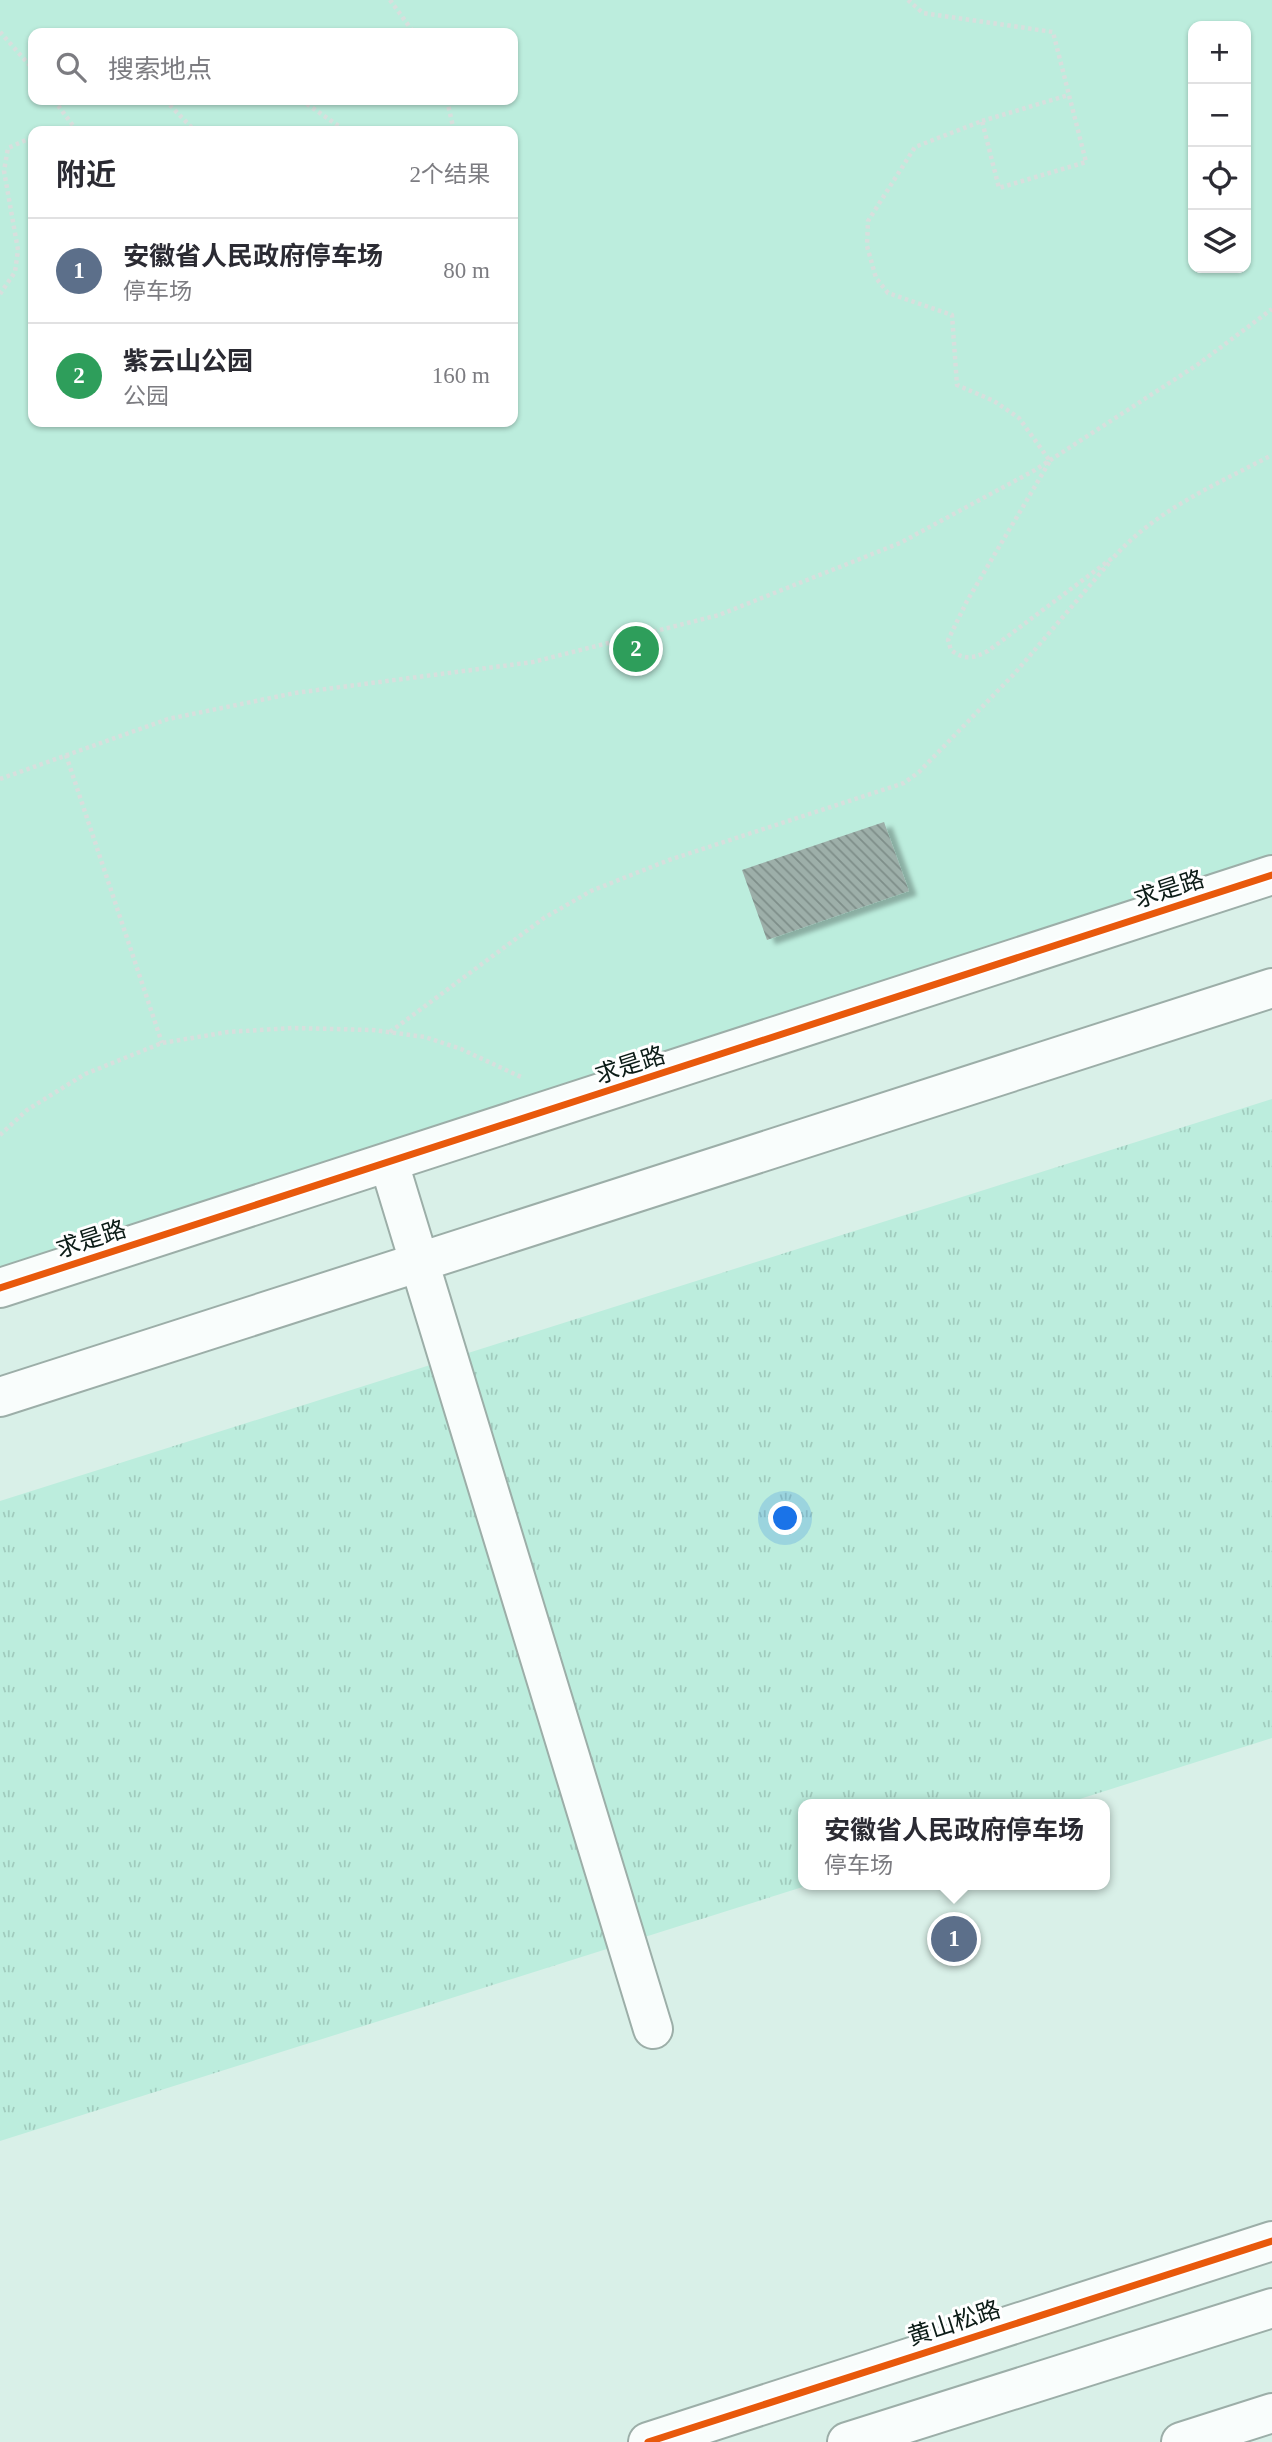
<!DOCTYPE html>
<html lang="zh">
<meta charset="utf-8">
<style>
:root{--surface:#fff;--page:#f2f2f3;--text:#2b2b33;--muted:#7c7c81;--line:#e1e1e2;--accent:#b45309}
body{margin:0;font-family:"Times New Roman","Noto Sans SC",serif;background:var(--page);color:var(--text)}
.controls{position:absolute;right:21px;top:21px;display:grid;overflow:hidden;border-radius:14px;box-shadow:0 2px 5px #0004}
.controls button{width:63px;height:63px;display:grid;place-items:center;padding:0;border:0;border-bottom:2px solid var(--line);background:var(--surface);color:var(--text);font:35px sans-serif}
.you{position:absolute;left:786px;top:1519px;width:24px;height:24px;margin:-18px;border:5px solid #fff;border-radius:50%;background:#1a73e8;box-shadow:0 0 0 10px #1a73e833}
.badge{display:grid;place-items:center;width:46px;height:46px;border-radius:50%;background:var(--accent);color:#fff;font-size:23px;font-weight:700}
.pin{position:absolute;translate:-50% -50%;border:4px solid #fff;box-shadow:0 2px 7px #0006}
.popup{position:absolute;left:798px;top:1799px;width:312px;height:91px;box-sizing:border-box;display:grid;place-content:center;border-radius:14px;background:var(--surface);filter:drop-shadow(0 2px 5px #0005);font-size:23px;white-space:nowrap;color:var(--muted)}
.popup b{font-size:26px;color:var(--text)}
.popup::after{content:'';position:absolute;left:50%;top:100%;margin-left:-14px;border:14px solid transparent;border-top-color:var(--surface)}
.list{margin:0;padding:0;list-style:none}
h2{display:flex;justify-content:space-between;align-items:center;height:91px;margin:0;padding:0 28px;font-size:30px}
h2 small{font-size:23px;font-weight:400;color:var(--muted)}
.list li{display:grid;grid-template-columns:46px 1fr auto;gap:21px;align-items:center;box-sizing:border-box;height:105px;padding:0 28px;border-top:2px solid var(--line)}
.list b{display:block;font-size:26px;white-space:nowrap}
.list p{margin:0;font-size:23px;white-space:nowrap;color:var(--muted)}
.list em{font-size:23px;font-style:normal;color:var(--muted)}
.icon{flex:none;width:38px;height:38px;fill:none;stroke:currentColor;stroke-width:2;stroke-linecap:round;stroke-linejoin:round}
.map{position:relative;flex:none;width:1272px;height:2442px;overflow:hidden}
.search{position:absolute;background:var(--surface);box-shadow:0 2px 5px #0004;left:28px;top:28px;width:490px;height:77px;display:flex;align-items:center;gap:18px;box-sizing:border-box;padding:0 24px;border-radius:14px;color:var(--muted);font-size:26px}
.panel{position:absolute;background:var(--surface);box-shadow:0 2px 5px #0004;left:28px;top:126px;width:490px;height:301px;border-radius:14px}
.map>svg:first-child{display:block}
.grass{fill:url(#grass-tufts)}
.green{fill:#bceddd;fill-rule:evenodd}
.building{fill:url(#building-back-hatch);filter:url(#shadow)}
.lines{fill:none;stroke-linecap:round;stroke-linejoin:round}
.minor-casing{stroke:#9caea8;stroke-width:42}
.path{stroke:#d8dfdd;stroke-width:4.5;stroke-dasharray:3.5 3.5;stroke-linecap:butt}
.minor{stroke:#f9fdfc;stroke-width:38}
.cycleway-casing{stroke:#fff;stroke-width:11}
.cycleway{stroke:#e8590c;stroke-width:7}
.labels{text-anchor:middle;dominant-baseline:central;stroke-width:6;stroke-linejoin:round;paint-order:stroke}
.street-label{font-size:24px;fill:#0c1c17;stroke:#fff}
</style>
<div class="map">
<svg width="1272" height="2442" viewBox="0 0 1272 2442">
<defs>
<pattern id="grass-tufts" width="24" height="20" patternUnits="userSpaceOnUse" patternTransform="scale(1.75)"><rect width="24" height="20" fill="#bceddd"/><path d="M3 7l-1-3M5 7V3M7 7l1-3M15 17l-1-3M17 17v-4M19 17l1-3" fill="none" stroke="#a0cbbd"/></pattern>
<pattern id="building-back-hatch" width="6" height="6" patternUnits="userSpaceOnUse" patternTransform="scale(1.75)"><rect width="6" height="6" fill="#9dafa9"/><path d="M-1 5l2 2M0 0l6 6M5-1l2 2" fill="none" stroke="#7e8e89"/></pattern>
<filter id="shadow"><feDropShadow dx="8" dy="4.5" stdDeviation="2" flood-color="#0004"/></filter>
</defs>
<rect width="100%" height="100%" fill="#d9f0e8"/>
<!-- grass -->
<path class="grass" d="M1272 1099V1738L1064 1804H804V1885H809L0 2141V1501Z"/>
<!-- green -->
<path class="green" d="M0 0H1272V875L0 1288ZM1193 26H1246V268H1193ZM33 33H513V100H33ZM33 131H513V422H33Z"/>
<!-- building -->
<path class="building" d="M884 822 909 891 767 940 742 870Z"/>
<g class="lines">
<!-- minor casing -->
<g class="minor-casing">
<path id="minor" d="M389 1163 653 2029
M0 1288 1272 875
M0 1397 1272 988
M648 2442 1272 2241
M847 2442 1272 2308
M1181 2442 1272 2413"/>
</g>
<!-- path -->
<path class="path" d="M390 0 414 33
M908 0 923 13 1053 32 1086 162 999 188 982 121 915 147 868 221 867 246 876 278 888 293 952 315 957 385 994 401 1019 418 1050 461 967 601 948 640 951 650C965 661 974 658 988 651L1115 556
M0 32 33 69
M54 100 77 131
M165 100 195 131
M301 100 346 131
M447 100 454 131
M982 121 1069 95
M0 294 15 272 18 250 4 171 8 148 26 140 33 139
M1114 557C1156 510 1217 484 1272 455
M66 755 162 1043
M0 779 168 719 295 693 533 662 719 615 900 543 1035 470 1197 365 1272 309
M390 1032 544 918 591 891 669 860 904 783 919 772 1015 673 1109 563
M0 1135 27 1110 85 1074 162 1043 228 1032 292 1028 373 1030 425 1037 461 1049 521 1077"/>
<!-- minor -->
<use href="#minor" class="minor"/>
<!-- cycleway casing -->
<g class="cycleway-casing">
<path id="cycleway" d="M0 1288 1272 875
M648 2442 1272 2241"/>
</g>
<!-- cycleway -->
<use href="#cycleway" class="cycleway"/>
</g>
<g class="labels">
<!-- street labels -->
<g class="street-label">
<text transform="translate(1169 889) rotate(-18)">求是路</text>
<text transform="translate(630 1065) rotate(-18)">求是路</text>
<text transform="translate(91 1239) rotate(-18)">求是路</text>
<text transform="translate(954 2323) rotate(-18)">黄山松路</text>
</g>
</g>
</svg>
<div class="controls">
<button>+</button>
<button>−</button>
<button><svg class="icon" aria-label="locate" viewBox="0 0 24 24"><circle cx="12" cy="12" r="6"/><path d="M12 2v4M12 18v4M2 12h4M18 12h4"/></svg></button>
<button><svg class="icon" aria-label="layers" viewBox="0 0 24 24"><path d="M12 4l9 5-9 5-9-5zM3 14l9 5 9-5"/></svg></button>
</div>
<div class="you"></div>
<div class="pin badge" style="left:954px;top:1939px;background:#5c6f8a">1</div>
<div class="popup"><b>安徽省人民政府停车场</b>停车场</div>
<div class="pin badge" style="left:636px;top:649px;background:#2e9e5b">2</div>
<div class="search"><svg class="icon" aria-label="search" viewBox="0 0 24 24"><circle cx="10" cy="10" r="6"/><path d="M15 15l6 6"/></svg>搜索地点</div>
<section class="panel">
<h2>附近<small>2个结果</small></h2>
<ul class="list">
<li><span class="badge" style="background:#5c6f8a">1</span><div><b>安徽省人民政府停车场</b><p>停车场</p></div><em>80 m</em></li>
<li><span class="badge" style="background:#2e9e5b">2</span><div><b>紫云山公园</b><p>公园</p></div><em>160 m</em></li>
</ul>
</section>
</div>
